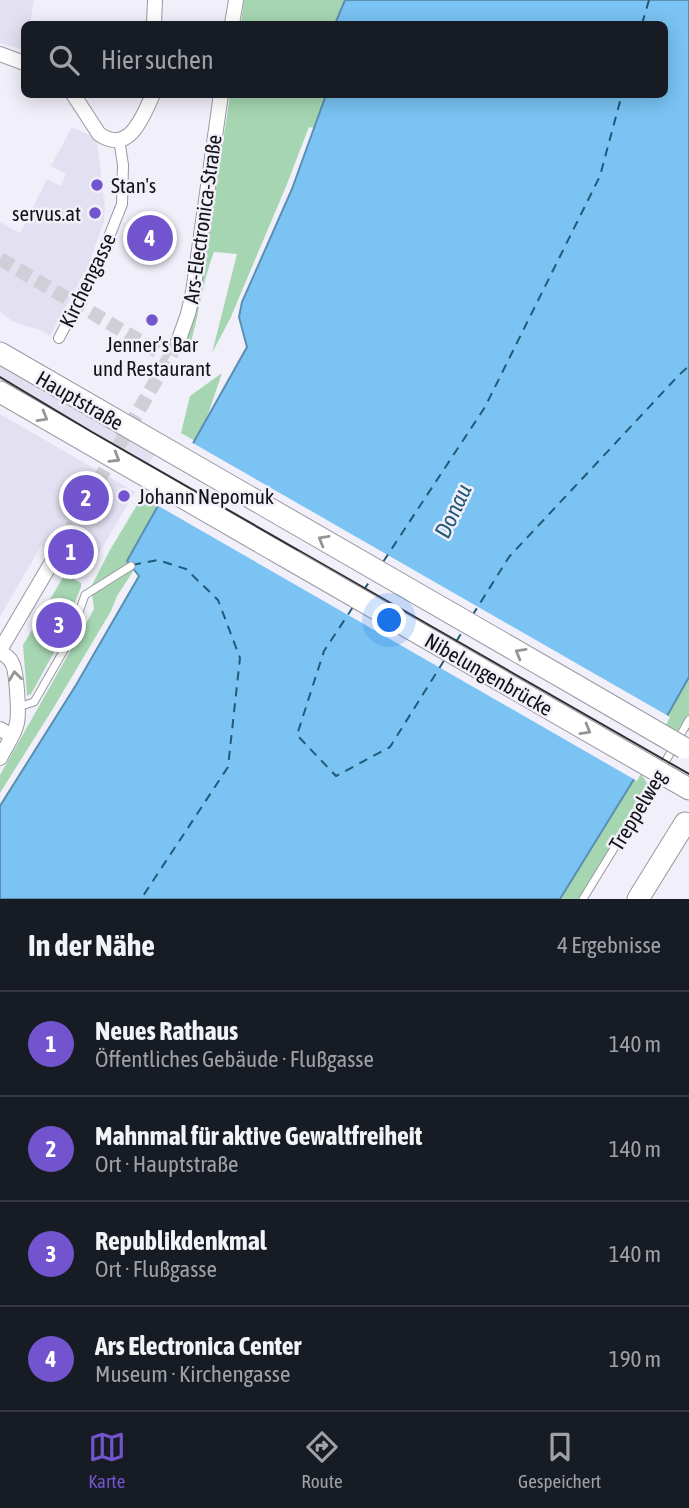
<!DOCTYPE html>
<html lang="de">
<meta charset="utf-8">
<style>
:root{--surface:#171b24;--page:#242831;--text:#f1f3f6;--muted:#9ea1a6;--line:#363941;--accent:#7154ce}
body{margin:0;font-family:"Asap Condensed",sans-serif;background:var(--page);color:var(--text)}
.you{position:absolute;left:390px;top:621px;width:24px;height:24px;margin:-18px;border:5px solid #fff;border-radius:50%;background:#1a73e8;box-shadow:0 0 0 10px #1a73e833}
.badge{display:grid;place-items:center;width:46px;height:46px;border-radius:50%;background:var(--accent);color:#fff;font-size:23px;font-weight:700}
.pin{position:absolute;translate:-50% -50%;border:4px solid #fff;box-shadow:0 2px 7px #0006}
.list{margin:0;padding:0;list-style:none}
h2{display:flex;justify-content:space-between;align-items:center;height:91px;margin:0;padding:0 28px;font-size:30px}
h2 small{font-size:23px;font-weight:400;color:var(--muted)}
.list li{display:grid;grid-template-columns:46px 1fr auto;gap:21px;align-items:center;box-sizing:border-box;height:105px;padding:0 28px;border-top:2px solid var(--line)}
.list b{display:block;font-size:26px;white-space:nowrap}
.list p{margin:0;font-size:23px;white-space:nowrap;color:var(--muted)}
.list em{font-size:23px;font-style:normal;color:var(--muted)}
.icon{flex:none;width:38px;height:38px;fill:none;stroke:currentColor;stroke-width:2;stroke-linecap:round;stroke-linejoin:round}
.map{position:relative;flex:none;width:689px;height:899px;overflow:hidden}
.search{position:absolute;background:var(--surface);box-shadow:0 4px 18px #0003;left:21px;right:21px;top:21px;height:77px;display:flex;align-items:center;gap:18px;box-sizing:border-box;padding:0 24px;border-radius:10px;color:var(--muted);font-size:26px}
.sheet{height:511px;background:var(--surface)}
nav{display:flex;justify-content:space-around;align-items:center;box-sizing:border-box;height:98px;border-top:2px solid var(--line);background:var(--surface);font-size:19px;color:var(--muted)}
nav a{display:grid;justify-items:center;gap:4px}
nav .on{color:var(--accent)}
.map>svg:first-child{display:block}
.built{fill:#e3e1f1}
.green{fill:#a6d6b1}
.water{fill:#7ac3f3;stroke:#5b8eb1;stroke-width:2}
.pier{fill:#f1f0fa}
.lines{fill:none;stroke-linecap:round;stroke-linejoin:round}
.ferry{stroke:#235979;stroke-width:2;stroke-dasharray:9 7;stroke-linecap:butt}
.minor-tunnel{stroke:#d0cfd8;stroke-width:14;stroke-dasharray:14 7;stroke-linecap:butt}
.service-casing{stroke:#9998a0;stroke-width:9}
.pedestrian-casing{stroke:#9998a0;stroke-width:12}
.minor-casing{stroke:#9998a0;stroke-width:16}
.primary-casing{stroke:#9998a0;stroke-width:23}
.service{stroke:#fff;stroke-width:7}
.pedestrian{stroke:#fff;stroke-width:10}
.minor{stroke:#fff;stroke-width:14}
.primary{stroke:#fff;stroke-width:21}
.tram{stroke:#303033;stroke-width:2}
.primary-bridge-casing{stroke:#9998a0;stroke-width:23;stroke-linecap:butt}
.primary-bridge{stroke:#fff;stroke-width:21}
.oneway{stroke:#959596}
.poi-dot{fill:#7154ce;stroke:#f1f0fa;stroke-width:2.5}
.labels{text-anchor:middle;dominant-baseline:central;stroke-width:5;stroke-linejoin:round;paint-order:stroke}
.poi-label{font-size:21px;fill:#131316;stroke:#f1f0fa;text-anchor:start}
.street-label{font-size:21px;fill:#131316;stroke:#f1f0fa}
.water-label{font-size:23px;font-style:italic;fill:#235979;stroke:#f1f0fa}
</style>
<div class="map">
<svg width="689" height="899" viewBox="0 0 689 899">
<rect width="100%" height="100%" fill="#f1f0fa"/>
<!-- built -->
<path class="built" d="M0 0H34L30 24H24V50L0 43Z
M72 127 97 139 105 208 104 222 88 266 50 336 38 329 25 326 12 321 0 312V222L20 233 47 179 60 186 66 174 51 166Z
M0 366 155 454 148 466 0 381Z
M0 414 135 492 86 575 69 566 71 562 41 546 0 617Z"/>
<!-- green -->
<path class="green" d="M244 0H345L335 24H241Z
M230 95H326L314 128 309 127 287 184 230 319 212 353 237 254 214 252C202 282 199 315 190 346L185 344 194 320 200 293Z
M222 373 207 417 195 441 181 433 190 396Z
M146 490 159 503 127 560 134 570 117 596 111 611 54 707 0 793V775L94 609 91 587 110 550Z
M65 574 81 583V587L57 647 31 694 27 696 23 645Z
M689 677V731L676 730 662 725Z
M639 771 647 783 612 845 579 899H560Z"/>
<!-- water -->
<path class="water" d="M345 0H689V677L662 725 639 771 560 899H0V806L76 685 139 576 127 561 247 347 239 317 242 302 292 189 326 95 664 94V24H335Z"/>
<!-- pier -->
<path class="pier" d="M191 442 670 717 637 781 155 504Z"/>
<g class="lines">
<!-- ferry -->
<path class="ferry" d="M642 24 649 0
M383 562 485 407 600 176 622 94
M132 565 158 560 186 569 218 600 240 658 228 767 141 899
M363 591 372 578
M353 607 324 651 297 735 336 776 390 747 445 659
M472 616 509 557 679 375 689 366
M456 642 462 632"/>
<!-- minor-tunnel -->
<path class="minor-tunnel" d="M0 259 169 358
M56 555 178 342"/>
<!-- service casing -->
<g class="service-casing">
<path id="service" d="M18 707 34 702 68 643 85 595 131 566
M583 899 643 801 689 720"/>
</g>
<!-- pedestrian casing -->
<g class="pedestrian-casing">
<path id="pedestrian" d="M59 338 99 262 122 204 123 165 119 139"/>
</g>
<!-- minor casing -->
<g class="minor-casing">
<path id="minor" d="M154 24 155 0
M232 24 236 0
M0 54 24 63
M73 94 99 134C129 155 143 117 153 94
M178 342 188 314 193 292 221 94
M0 650 56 555
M0 652C5 655 10 658 12 663 17 671 19 713 17 723 14 736 6 746 0 758
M0 729 12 736"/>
</g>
<!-- primary casing -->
<g class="primary-casing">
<path id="primary" d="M0 353 579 687
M0 392 293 561
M668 777 689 789
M638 899 685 823"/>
</g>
<!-- service -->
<use href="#service" class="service"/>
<!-- pedestrian -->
<use href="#pedestrian" class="pedestrian"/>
<!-- minor -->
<use href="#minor" class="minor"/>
<!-- primary -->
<use href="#primary" class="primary"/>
<!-- tram -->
<path class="tram" d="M0 377 92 432 689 774"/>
<!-- primary-bridge casing -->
<g class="primary-bridge-casing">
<path id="primary-bridge" d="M293 561 668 777
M579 687 684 748"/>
</g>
<!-- primary-bridge -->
<use href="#primary-bridge" class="primary-bridge"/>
</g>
<!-- one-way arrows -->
<defs><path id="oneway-chevron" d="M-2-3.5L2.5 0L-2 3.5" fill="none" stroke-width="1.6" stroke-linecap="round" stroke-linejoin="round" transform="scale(1.75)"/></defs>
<g class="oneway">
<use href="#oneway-chevron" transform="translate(43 417) rotate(30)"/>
<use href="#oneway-chevron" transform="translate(115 458) rotate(31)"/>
<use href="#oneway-chevron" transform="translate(323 540) rotate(-150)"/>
<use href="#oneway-chevron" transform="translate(520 653) rotate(-150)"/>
<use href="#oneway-chevron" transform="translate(15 676) rotate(-97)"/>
<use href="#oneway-chevron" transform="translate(586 730) rotate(30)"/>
</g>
<!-- markers -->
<g class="poi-dot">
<circle cx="97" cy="185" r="7"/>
<circle cx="95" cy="213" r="7"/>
<circle cx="152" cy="320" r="7"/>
<circle cx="124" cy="496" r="7"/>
</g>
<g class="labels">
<!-- poi labels -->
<g class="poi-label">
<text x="111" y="185">Stan's</text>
<text x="81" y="213" text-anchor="end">servus.at</text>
<text x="152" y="344" text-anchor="middle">Jenner’s Bar<tspan x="152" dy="24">und Restaurant</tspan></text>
<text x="138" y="496">Johann Nepomuk</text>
</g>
<!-- street labels -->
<g class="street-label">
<text transform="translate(202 219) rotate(-82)">Ars-Electronica-Straße</text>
<text transform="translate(87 280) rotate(-64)">Kirchengasse</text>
<text transform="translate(80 400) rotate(30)">Hauptstraße</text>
<text transform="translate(489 674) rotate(30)">Nibelungenbrücke</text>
<text transform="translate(637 810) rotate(-59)">Treppelweg</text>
</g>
<!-- water labels -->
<g class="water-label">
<text transform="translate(453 511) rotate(-65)">Donau</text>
</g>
</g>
</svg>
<div class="you"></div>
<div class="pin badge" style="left:71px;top:552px">1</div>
<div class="pin badge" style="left:86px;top:498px">2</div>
<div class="pin badge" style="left:59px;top:625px">3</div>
<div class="pin badge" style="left:150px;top:238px">4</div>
<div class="search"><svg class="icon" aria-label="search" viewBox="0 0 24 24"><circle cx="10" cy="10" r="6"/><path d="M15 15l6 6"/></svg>Hier suchen</div>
</div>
<section class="sheet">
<h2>In der Nähe<small>4 Ergebnisse</small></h2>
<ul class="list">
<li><span class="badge">1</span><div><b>Neues Rathaus</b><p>Öffentliches Gebäude · Flußgasse</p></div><em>140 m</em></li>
<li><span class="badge">2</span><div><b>Mahnmal für aktive Gewaltfreiheit</b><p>Ort · Hauptstraße</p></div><em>140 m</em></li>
<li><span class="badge">3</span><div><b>Republikdenkmal</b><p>Ort · Flußgasse</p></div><em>140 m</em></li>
<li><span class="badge">4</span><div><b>Ars Electronica Center</b><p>Museum · Kirchengasse</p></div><em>190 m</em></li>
</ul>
</section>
<nav>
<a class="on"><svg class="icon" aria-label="map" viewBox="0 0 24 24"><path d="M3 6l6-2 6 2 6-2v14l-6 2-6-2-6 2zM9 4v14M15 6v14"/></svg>Karte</a>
<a><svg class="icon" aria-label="directions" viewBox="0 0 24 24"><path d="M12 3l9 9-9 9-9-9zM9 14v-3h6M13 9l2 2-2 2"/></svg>Route</a>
<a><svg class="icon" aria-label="saved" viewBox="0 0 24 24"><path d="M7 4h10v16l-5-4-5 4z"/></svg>Gespeichert</a>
</nav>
